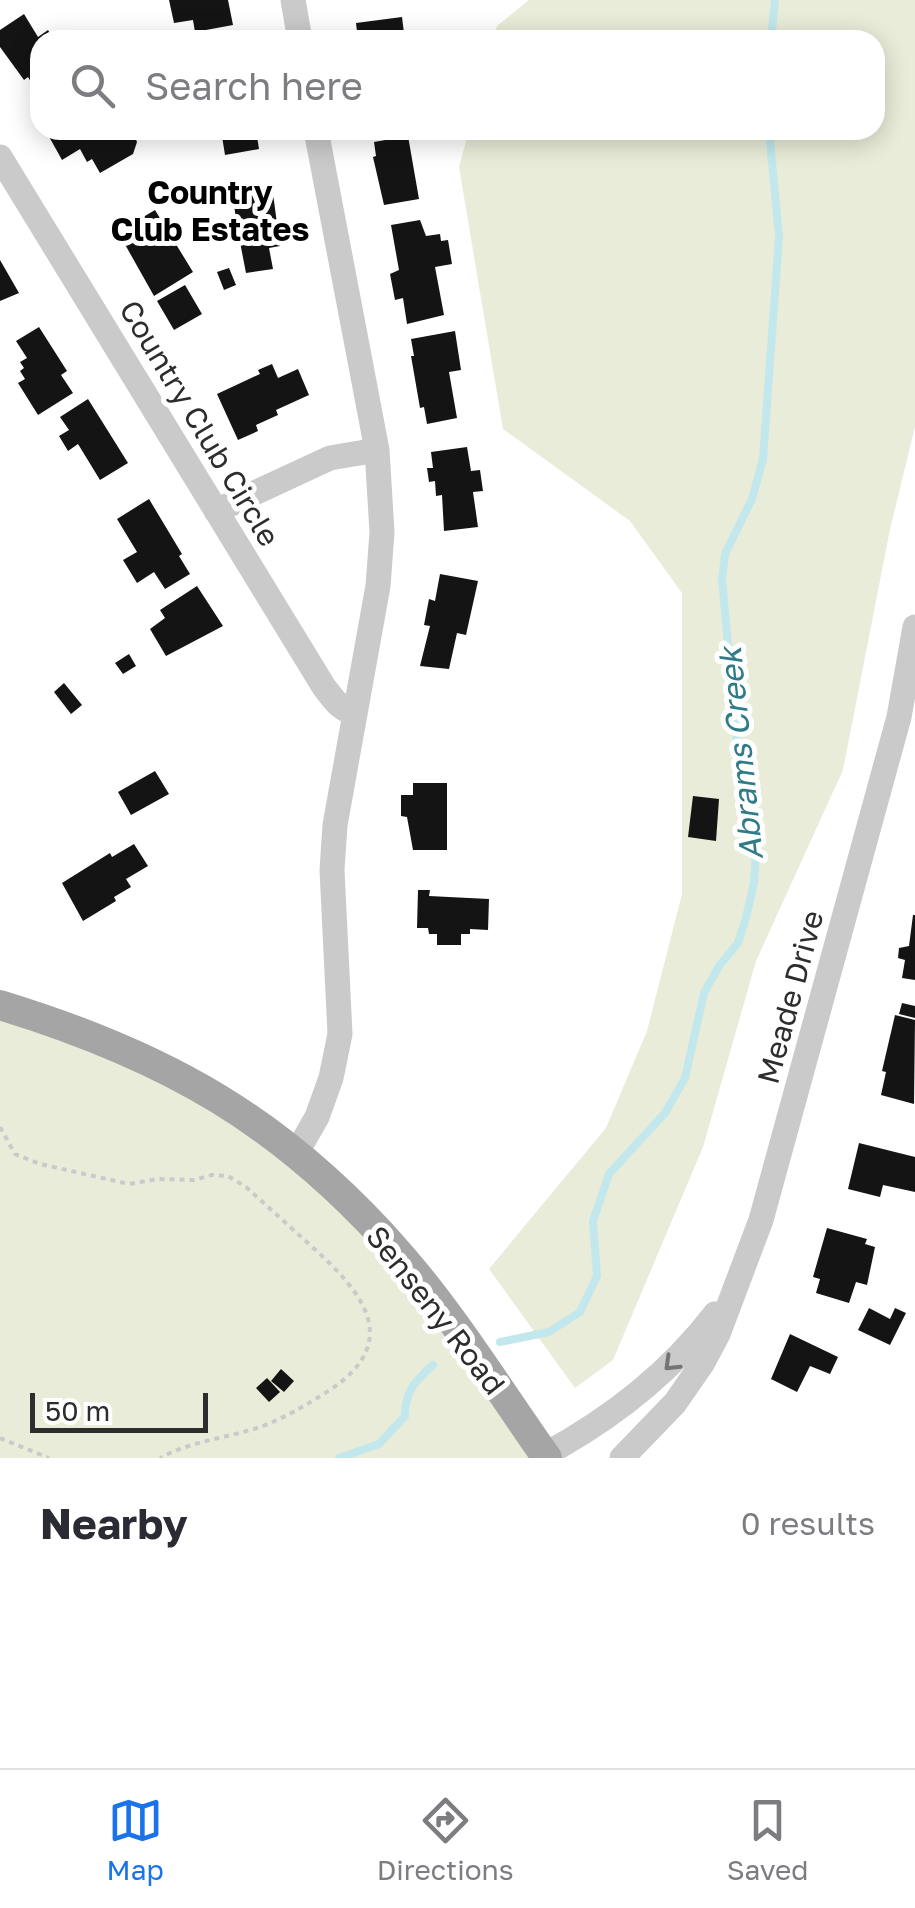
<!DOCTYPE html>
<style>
:root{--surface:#fff;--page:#f2f2f3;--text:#2b2b33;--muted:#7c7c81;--line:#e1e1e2;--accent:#1a73e8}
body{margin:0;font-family:"Golos Text",sans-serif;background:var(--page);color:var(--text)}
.scale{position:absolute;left:30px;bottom:25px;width:178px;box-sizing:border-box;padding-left:10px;border:5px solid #2d2d2d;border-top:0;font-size:28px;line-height:35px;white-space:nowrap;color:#2d2d2d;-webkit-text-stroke:8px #fff;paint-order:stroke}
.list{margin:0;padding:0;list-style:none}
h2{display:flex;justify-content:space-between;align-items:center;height:130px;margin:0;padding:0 40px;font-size:42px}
h2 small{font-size:32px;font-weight:400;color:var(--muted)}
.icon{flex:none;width:55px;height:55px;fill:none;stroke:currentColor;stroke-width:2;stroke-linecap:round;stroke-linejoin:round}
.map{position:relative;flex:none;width:915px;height:1458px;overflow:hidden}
.search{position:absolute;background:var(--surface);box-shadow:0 5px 25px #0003;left:30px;right:30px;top:30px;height:110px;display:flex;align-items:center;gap:25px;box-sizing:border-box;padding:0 35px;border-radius:30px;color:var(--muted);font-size:38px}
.sheet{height:310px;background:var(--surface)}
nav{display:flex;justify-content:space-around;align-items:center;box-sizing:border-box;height:140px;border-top:2px solid var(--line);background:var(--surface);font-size:28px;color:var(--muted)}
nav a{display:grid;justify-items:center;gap:5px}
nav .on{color:var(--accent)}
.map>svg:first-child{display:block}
.green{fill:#e8ecd8}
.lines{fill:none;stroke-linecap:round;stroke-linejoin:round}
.stream{stroke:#c2e8ee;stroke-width:8}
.building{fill:#141414}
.path{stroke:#cacaca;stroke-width:4;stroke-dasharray:5 5;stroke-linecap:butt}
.minor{stroke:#cacaca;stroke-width:25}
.major{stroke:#a5a5a5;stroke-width:30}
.oneway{stroke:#747474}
.labels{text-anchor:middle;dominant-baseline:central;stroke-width:10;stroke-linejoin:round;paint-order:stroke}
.street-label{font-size:30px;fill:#2d2d2d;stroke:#fff}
.neighbourhood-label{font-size:32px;font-weight:bold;fill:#000;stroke:#fff}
.water-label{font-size:32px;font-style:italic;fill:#307b89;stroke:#fff}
</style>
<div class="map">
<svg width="915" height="1458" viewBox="0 0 915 1458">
<rect width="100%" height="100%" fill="#fff"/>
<!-- green -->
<path class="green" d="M529 0H915V427L890 529 843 770 756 961 703 1147 613 1360 575 1388 489 1269 606 1128 647 1031 682 894V593L630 521 503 429 459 167 469 130H875V40H493L497 26Z
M0 1008 161 1066 373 1226 547 1458H0Z"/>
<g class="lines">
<!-- stream -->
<path class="stream" d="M771 40 775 0
M500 1342 549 1332 580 1312 597 1276 593 1221 609 1174 665 1113 685 1078 704 993 719 966 738 943 746 918 754 883 756 849 750 790 741 765 736 733 722 579 725 554 752 499 763 459 779 237 769 130
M339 1458 379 1444 405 1416C405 1391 415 1381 433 1365"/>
</g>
<!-- building -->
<path class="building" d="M169 0H228L233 25 195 32 193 20 174 23Z
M24 14 38 37 48 30 54 40H40V97L28 77 24 80 0 47V30Z
M402 17 404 33 420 31 421 40H358L356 23Z
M52 130H132L137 142 133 154 100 173 92 159 87 162 80 149 62 160 47 133Z
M221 130H256L259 149 225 155Z
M408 136 419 199 384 205 373 157 376 156 374 142Z
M272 186 280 246 269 248 273 269 246 273 239 237 227 239 223 220 236 218 232 193Z
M155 210 193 272 154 296 118 232Z
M420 220 426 236 440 234 441 241 448 240 452 264 435 267 444 315 407 324 403 298 395 300 390 274 399 270 391 225Z
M0 260 19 293 0 301Z
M229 268 236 285 224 290 217 272Z
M185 285 202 314 174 330 157 301Z
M39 327 67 371 61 375 73 393 38 415 18 383 25 379 20 371 24 368 20 362 27 358 16 341Z
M455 331 461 370 449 372 457 418 427 424 424 407 420 408 411 356H414L411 339Z
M272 364 278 378 298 369 309 395 276 410 278 415 256 425 258 431 238 440 217 394 260 374 258 370Z
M88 399 128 463 100 480 78 444 68 451 59 436 69 430 60 417Z
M467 447 471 471 480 470 483 491 473 492 478 527 444 531 442 495 436 496 435 481 429 482 427 468H433L431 452Z
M149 499 182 554 179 556 190 574 165 589 154 572 137 583 123 560 137 552 117 519Z
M440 574 478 581 466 635 457 633 449 669 420 666 430 626 424 625 429 599 435 601Z
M197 586 223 626 166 656 150 629 165 618 160 610Z
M129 654 136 666 123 674 115 663Z
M64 683 82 705 71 714 54 692Z
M155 771 169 794 131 815 118 792Z
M413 783H447V850H413L407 817 401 816V795H413Z
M693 796 719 799 716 841 688 837Z
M134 844 148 866 126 879 131 887 114 897 116 901 83 921 62 883 110 853 112 857Z
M418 890H430L429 896 489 899 488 930 470 929V934H461V945H437V934H429L428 928H417Z
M913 915H915V980L902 978 905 960 898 958 899 948 909 946Z
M902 1003 915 1006V1018L899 1014Z
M895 1015 915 1020 914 1104 881 1095 886 1072 882 1071Z
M859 1143 915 1157V1192L883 1185 880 1197 848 1189Z
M827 1228 867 1239 865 1244 875 1247 867 1285 856 1282 849 1303 816 1293 820 1279 813 1277Z
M869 1308 890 1319 895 1308 906 1313 890 1345 858 1330Z
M790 1334 838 1357 830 1374 810 1366 797 1392 771 1379Z
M281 1369 294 1381 284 1392 271 1381Z
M267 1378 280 1392 269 1402 256 1388Z"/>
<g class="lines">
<!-- path -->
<path class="path" d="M0 1127 15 1154 40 1164 129 1184 158 1179 194 1180 212 1175 228 1176 246 1187C267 1206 288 1225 309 1244 359 1289 406 1339 330 1390 308 1404 288 1416 263 1426 229 1438 193 1440 160 1458
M0 1438 49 1458"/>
<!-- minor -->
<path class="minor" d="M293 0 300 40
M0 157 324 687C332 697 341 712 355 712
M216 511 330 458 377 450
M297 1152 317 1117 331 1078 340 1034 332 870 335 825 378 586 382 532 377 450 316 130
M544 1455C611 1419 669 1374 715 1314
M622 1458 675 1403 702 1364 718 1334 761 1220 899 717 915 627"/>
<!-- major -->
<path class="major" d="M0 1005C167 1056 284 1122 400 1255 454 1317 499 1390 547 1458"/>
</g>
<!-- one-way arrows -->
<defs><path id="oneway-chevron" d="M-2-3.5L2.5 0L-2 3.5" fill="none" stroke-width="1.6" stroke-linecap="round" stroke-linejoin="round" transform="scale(2.5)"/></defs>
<use class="oneway" href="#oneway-chevron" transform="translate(671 1364) rotate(136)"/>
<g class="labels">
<!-- street labels -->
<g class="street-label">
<text transform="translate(200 423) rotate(59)">Country Club Circle</text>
<text transform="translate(790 997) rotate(-75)">Meade Drive</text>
<text transform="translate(436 1310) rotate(52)">Senseny Road</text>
</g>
<!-- neighbourhood labels -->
<g class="neighbourhood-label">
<text x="210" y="192">Country<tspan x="210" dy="37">Club Estates</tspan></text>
</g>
<!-- water labels -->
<g class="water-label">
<text transform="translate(740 754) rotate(-96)">Abrams Creek</text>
</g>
</g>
</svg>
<div class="scale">50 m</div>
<div class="search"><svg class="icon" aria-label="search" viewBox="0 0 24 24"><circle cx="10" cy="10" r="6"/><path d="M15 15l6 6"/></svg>Search here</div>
</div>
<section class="sheet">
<h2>Nearby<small>0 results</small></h2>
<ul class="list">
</ul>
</section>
<nav>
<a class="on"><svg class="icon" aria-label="map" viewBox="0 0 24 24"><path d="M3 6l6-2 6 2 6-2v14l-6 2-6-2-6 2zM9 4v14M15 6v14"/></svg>Map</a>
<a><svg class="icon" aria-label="directions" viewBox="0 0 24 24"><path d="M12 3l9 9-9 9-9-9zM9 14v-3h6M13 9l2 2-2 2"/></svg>Directions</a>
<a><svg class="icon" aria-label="saved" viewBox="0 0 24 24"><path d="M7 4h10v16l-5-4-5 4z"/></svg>Saved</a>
</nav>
